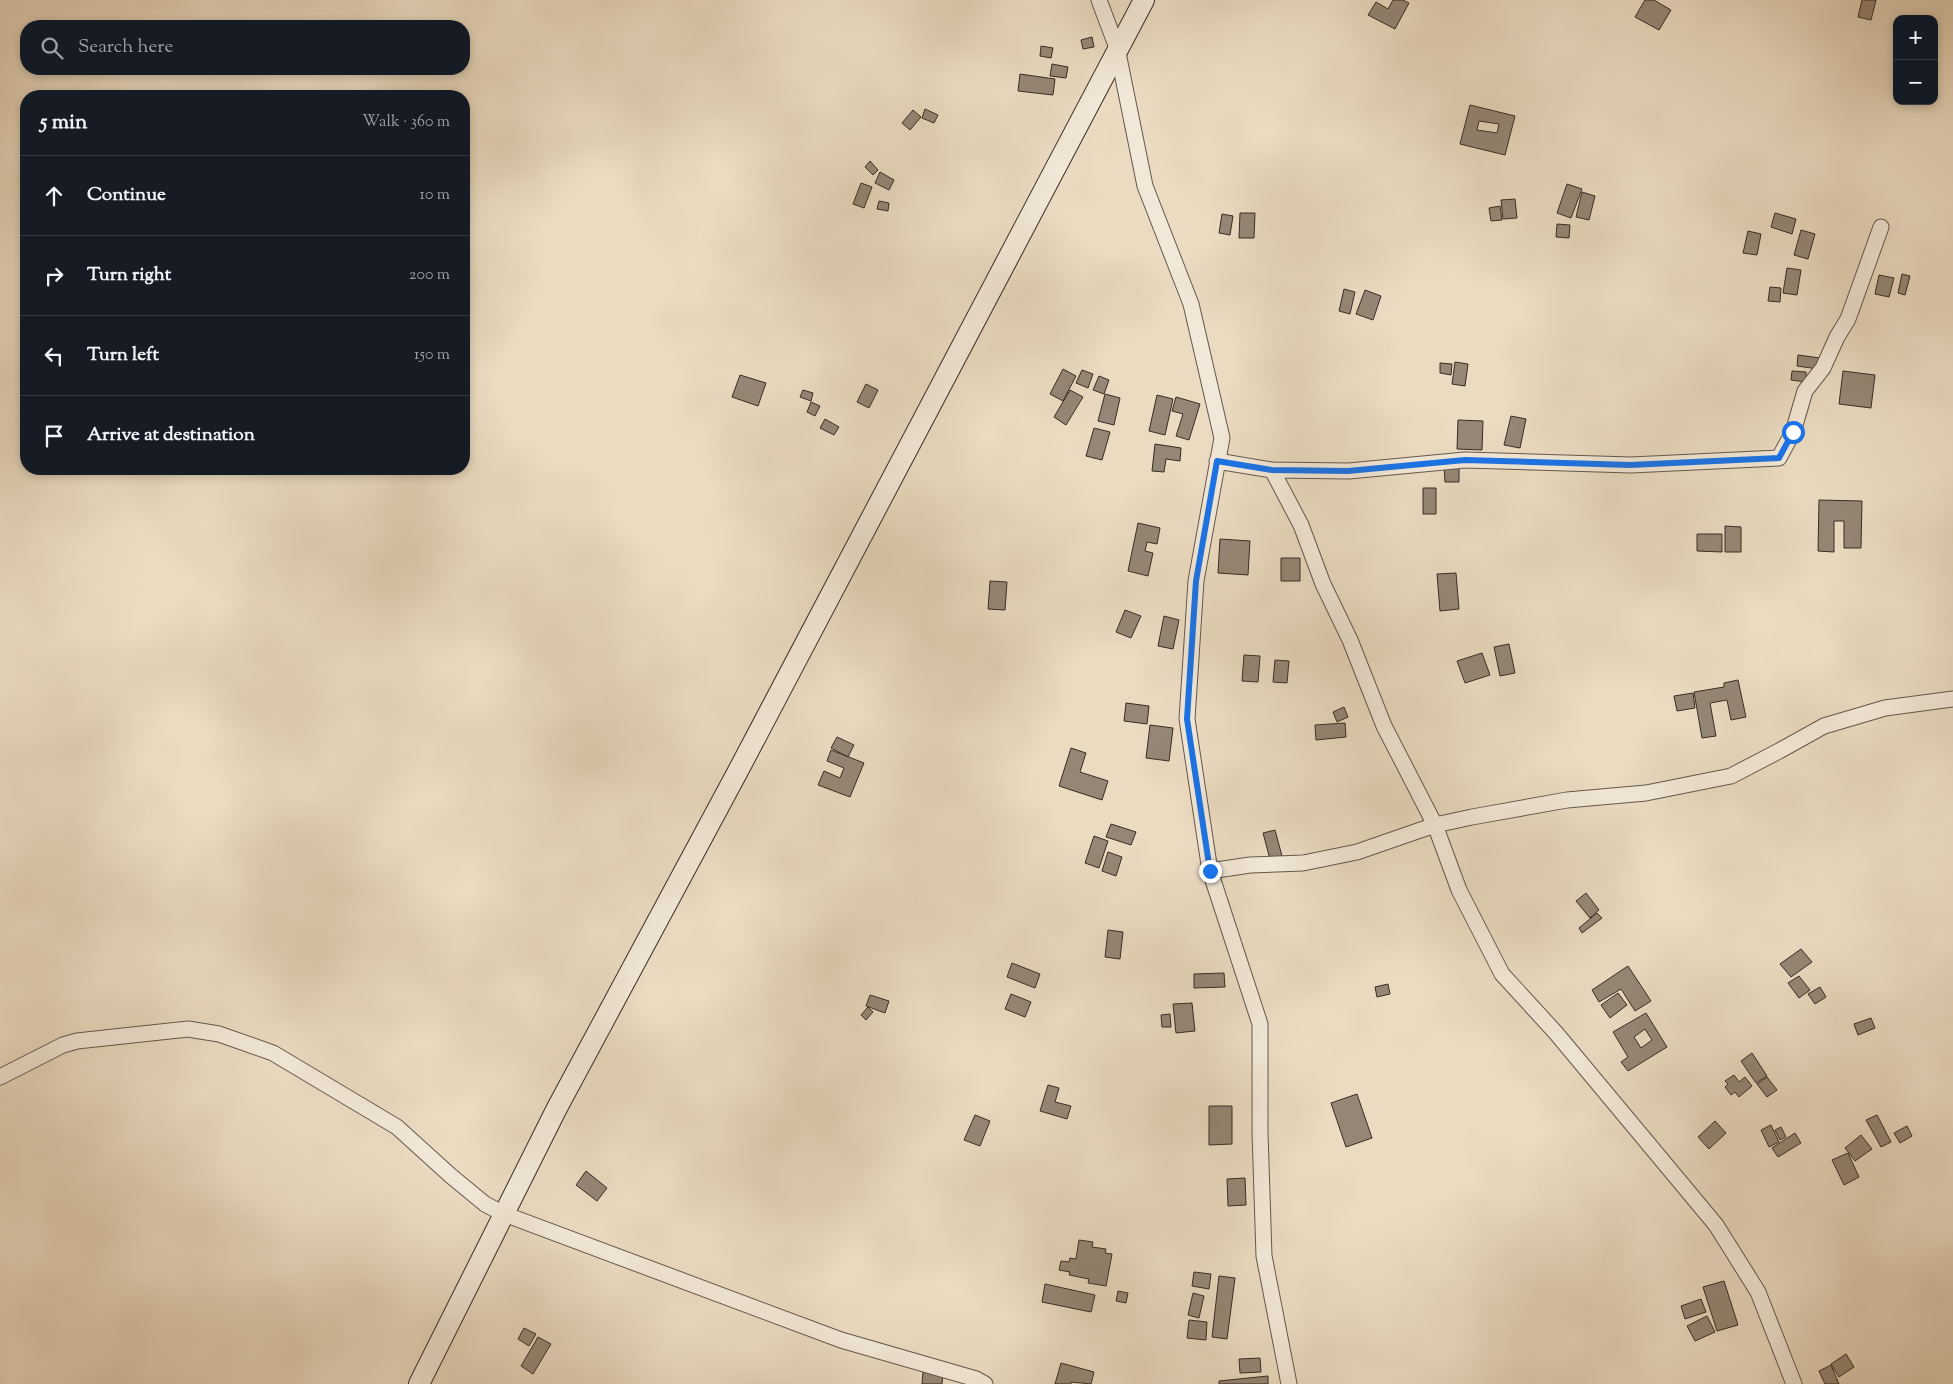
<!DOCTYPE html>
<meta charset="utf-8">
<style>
:root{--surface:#171b24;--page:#242831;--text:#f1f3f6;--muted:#9ea1a6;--line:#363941}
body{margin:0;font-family:"Sorts Mill Goudy",serif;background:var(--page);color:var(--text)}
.controls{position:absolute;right:15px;top:15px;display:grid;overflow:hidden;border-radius:10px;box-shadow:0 2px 8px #0003}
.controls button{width:45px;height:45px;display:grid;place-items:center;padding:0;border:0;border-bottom:1px solid var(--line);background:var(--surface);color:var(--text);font:25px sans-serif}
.stop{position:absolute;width:15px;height:15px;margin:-11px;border:4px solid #1a73e8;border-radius:50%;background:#fff}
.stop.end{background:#1a73e8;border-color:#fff;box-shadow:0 1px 5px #0008}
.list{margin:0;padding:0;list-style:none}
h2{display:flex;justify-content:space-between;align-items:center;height:65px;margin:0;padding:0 20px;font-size:21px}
h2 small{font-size:16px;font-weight:400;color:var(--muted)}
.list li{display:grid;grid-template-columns:32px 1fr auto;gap:15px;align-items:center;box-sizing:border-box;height:80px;padding:0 20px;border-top:1px solid var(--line)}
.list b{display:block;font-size:19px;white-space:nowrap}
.list em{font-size:16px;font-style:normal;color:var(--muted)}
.icon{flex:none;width:28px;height:28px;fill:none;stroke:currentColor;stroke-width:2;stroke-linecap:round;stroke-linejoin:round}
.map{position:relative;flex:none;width:1953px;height:1384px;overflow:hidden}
.search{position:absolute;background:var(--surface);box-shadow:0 2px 8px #0003;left:20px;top:20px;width:450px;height:55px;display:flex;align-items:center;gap:12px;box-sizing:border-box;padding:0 18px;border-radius:20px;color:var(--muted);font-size:19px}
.panel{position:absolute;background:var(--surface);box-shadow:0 2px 8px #0003;left:20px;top:90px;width:450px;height:385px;border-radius:20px}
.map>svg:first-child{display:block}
.building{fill:#958776;stroke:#372c25;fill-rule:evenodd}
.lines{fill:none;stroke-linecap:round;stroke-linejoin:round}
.street-casing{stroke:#64584c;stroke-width:17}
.secondary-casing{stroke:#372c25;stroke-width:22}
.street{stroke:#f2e8d7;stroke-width:15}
.secondary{stroke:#f2e8d7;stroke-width:20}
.route{stroke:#1a73e8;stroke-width:6}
</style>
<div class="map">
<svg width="1953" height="1384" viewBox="0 0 1953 1384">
<rect width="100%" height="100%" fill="#ebdbc1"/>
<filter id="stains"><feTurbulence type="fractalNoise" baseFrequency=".004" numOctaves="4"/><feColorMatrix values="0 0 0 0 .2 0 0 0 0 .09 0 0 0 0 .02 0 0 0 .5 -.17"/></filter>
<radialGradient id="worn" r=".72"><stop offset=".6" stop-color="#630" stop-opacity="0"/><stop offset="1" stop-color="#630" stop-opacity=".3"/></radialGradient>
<!-- building -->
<path class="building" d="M1393 0H1403L1409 3 1395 29 1368 15 1376 2 1388 9Z
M1645 0H1654L1671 10 1659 30 1635 17Z
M1862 0H1876L1871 20 1858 17Z
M1092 37 1094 47 1083 49 1081 40Z
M1041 46 1053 48 1051 58 1040 56Z
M1052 64 1068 67 1066 78 1050 76Z
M1020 74 1055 79 1053 95 1018 91Z
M1470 105 1515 116 1505 155 1460 144ZM1479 121 1499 124 1497 133 1477 130Z
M925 109 938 115 934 123 922 118Z
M913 110 921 117 910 130 902 123Z
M870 161 878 170 873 175 865 167Z
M880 172 894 180 889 190 875 183Z
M861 183 872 187 864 208 853 204Z
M1567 184 1582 189 1571 218 1557 213Z
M1582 192 1595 196 1589 220 1576 217Z
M1515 199 1517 218 1503 219 1501 200Z
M879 201 889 203 888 211 877 209Z
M1500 206 1502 220 1491 221 1489 208Z
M1240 213H1255L1254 238H1239Z
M1775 213 1796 219 1792 234 1771 227Z
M1222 214 1233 216 1230 235 1219 233Z
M1557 224 1570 225 1569 238 1556 237Z
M1801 230 1815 234 1808 259 1794 255Z
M1748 231 1761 234 1757 255 1743 253Z
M1787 268 1801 270 1797 295 1783 293Z
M1902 274 1910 276 1905 295 1898 293Z
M1879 275 1894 278 1889 297 1875 294Z
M1770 287 1781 288 1780 302 1768 301Z
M1344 289 1355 292 1350 314 1339 311Z
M1365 290 1381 296 1373 320 1356 314Z
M1798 355 1820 358 1818 369 1797 366Z
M1455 362 1468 364 1465 386 1452 384Z
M1440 363 1452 364 1451 375 1440 373Z
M1063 369 1076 376 1063 401 1050 394Z
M1082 370 1093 374 1088 388 1076 383Z
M1792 371 1806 372V382L1791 380Z
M1843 371 1875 375 1871 408 1839 404Z
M740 375 766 383 758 406 732 397Z
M1099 376 1109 380 1104 394 1093 390Z
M866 384 878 390 869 408 857 402Z
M803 390 813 393 811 401 800 397Z
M1070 390 1083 397 1066 425 1054 417Z
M1105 394 1120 398 1114 425 1098 421Z
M1157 395 1173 399 1165 435 1149 431Z
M1176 397 1200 404 1189 440 1176 436 1183 414 1172 411Z
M811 402 820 406 815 416 807 412Z
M1511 416 1526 419 1520 448 1504 445Z
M825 419 839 427 834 435 820 428Z
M1458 420 1483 421 1482 450 1457 449Z
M1094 428 1110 432 1102 460 1086 456Z
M1155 444 1181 448 1180 461 1166 459 1164 472 1152 471Z
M1444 466H1459V482H1445Z
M1423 488H1436V514H1423Z
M1819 500 1862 501 1861 548H1844V521H1834V552L1818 551Z
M1138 523 1160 528 1157 544 1147 542 1145 551 1153 553 1148 576 1128 571Z
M1725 526 1741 527V552H1725Z
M1697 534H1722V552L1697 551Z
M1220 539 1250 541 1248 575 1218 573Z
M1281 558H1300V581H1281Z
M1456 573 1459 609 1440 611 1437 574Z
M990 581 1007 582 1005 610 988 609Z
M1125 610 1141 616 1131 638 1116 632Z
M1164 616 1179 620 1173 649 1158 646Z
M1509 644 1515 673 1500 676 1494 647Z
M1482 653 1490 675 1465 683 1457 661Z
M1244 655 1260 656 1258 682 1242 681Z
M1275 660 1289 661 1287 683 1273 682Z
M1738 680 1746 717 1731 720 1727 700 1710 703 1716 736 1702 738 1694 692 1724 687V683Z
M1693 693 1695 708 1677 711 1674 696Z
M1126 703 1149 706 1147 724 1124 721Z
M1344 707 1348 717 1337 722 1333 712Z
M1345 723 1346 737 1316 740 1315 725Z
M1150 725 1173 728 1169 761 1146 758Z
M837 737 854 745 848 757 831 748Z
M1071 748 1086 753 1080 772 1108 781 1102 800 1059 786Z
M831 750 864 763 850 797 818 785 824 771 840 778 844 768 827 761Z
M1111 824 1136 832 1131 845 1106 837Z
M1275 830 1282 856 1270 859 1263 833Z
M1094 836 1108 841 1099 868 1085 863Z
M1108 852 1122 857 1116 876 1102 871Z
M1586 893 1599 910 1590 918 1576 901Z
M1597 913 1602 918 1582 933 1579 928Z
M1108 930 1123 932 1120 959 1105 957Z
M1801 949 1812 962 1791 977 1780 964Z
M1012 963 1040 974 1035 988 1007 977Z
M1628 966 1651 1001 1635 1011 1621 989 1599 1002 1592 990Z
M1224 973 1225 987 1194 988V974Z
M1799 976 1810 990 1799 998 1788 983Z
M1388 984 1390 994 1377 997 1375 987Z
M1820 987 1826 997 1815 1004 1808 994Z
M1618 993 1627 1005 1610 1018 1601 1005Z
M1011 994 1031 1002 1025 1017 1005 1009Z
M870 995 889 1001 885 1013 866 1006Z
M1192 1003 1195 1031 1176 1033 1173 1004Z
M868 1007 873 1012 866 1020 861 1015Z
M1646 1013 1667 1047 1628 1071 1621 1062 1628 1057 1613 1032ZM1645 1029 1652 1040 1641 1048 1634 1037Z
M1170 1014 1171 1027H1162L1161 1015Z
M1871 1018 1875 1028 1858 1035 1854 1024Z
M1752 1053 1767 1076 1756 1083 1741 1061Z
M1734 1075 1739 1082 1745 1077 1752 1086 1739 1097 1735 1092 1731 1095 1725 1087 1728 1084 1725 1081Z
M1767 1077 1777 1090 1767 1097 1757 1084Z
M1048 1085 1059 1088 1055 1102 1071 1106 1067 1119 1040 1111Z
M1357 1094 1372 1138 1346 1147 1331 1103Z
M1209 1106H1232V1144L1209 1145Z
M975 1115 990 1121 980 1146 964 1140Z
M1877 1115 1891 1142 1881 1147 1866 1120Z
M1715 1121 1726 1133 1709 1149 1698 1137Z
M1771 1125 1779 1142 1769 1147 1761 1130Z
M1907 1126 1912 1136 1900 1143 1894 1133Z
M1781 1127 1786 1137 1780 1140 1775 1130Z
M1795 1133 1801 1143 1778 1157 1772 1148Z
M1861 1135 1872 1149 1855 1161 1845 1148Z
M1848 1153 1859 1177 1844 1185 1832 1160Z
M586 1171 607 1188 597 1201 576 1185Z
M1245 1178 1246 1205 1228 1206 1227 1179Z
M1079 1240 1093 1242 1092 1247 1106 1249 1105 1253 1112 1254 1106 1286 1088 1283 1089 1279 1069 1275 1070 1272 1059 1270 1061 1261 1069 1262 1070 1258 1076 1259Z
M1194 1272 1211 1274 1209 1289 1192 1286Z
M1219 1276 1235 1278 1227 1339 1212 1337Z
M1724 1281 1738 1325 1717 1331 1703 1287Z
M1045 1284 1095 1295 1091 1312 1042 1302Z
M1118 1291 1128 1293 1126 1303 1116 1301Z
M1193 1293 1204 1296 1199 1318 1188 1315Z
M1701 1299 1706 1312 1685 1319 1681 1306Z
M1707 1316 1715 1332 1695 1341 1687 1326Z
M1189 1320 1207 1322 1206 1340 1187 1338Z
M524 1328 536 1334 529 1346 518 1339Z
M538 1337 551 1344 533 1374 521 1366Z
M1846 1354 1854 1367 1839 1377 1831 1364Z
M1260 1358 1261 1372 1240 1373 1239 1359Z
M1061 1363 1094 1372 1091 1384 1071 1382V1384H1055Z
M1831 1365 1839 1384H1825L1819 1371Z
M923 1371 943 1372 942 1384H922Z
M1268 1376V1384H1219V1381Z"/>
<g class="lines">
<!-- street casing -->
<g class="street-casing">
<path id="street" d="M1099 0 1117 48 1145 186 1191 304 1222 438 1196 581 1187 719 1210 871 1260 1024V1133L1264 1256 1289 1384
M1217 461 1272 470 1349 471 1465 460 1631 465 1779 458 1793 432 1805 391 1823 368 1837 337 1848 319 1881 227
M1272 470 1301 525 1323 584 1350 640 1384 726 1435 825 1459 890 1502 974 1556 1033 1716 1225 1758 1292 1794 1384
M1210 871 1250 865 1303 863 1357 852 1435 825 1472 817 1567 800 1646 793 1731 776 1779 751 1824 726 1885 708 1953 699
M0 1077 63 1045 77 1041 188 1029 219 1034 273 1053 397 1127 451 1176 485 1204 504 1214 841 1340 976 1379 985 1384"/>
</g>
<!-- secondary casing -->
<g class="secondary-casing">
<path id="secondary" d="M419 1384 557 1108 738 771 1144 0"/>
</g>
<!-- street -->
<use href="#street" class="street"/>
<!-- secondary -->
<use href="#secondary" class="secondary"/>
</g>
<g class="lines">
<!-- route -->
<path class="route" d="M1210 871 1187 719 1196 581 1217 461 1272 470 1348 471 1465 460 1630 465 1779 458 1793 432"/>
</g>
<rect width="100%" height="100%" filter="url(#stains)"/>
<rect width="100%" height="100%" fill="url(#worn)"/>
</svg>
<div class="controls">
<button>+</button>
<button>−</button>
</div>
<div class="stop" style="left:1793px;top:432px"></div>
<div class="stop end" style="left:1210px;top:871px"></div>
<div class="search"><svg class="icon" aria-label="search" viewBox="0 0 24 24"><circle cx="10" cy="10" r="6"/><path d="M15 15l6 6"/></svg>Search here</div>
<section class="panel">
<h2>5 min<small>Walk · 360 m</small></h2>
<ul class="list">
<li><svg class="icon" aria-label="ahead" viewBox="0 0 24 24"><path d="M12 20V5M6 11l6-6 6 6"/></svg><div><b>Continue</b></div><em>10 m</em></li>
<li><svg class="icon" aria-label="right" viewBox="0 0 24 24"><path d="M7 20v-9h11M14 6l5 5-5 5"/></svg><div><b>Turn right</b></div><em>200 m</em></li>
<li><svg class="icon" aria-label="left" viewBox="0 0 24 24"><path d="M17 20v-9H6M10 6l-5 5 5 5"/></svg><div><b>Turn left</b></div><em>150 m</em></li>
<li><svg class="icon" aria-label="arrive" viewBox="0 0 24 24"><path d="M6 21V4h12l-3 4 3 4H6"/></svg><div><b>Arrive at destination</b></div></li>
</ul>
</section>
</div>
